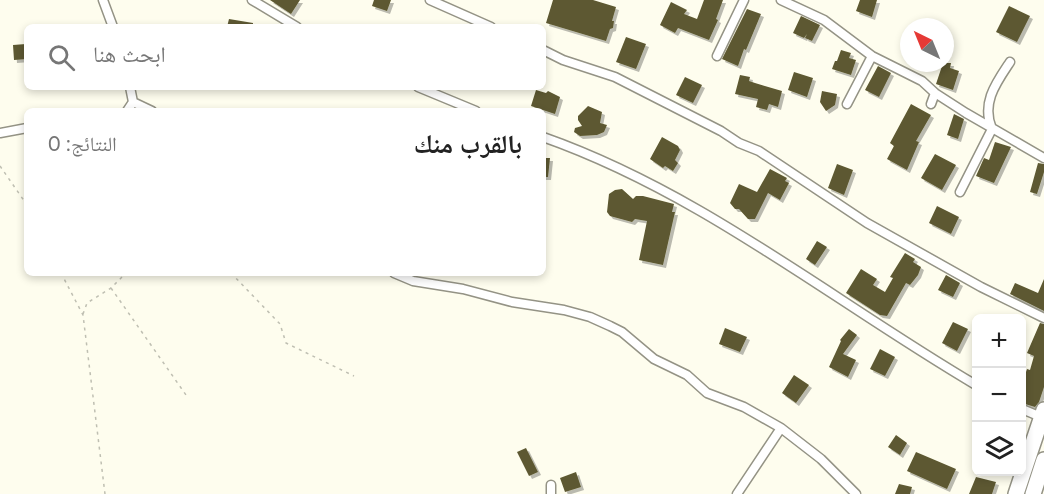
<!DOCTYPE html>
<html lang="ar">
<meta charset="utf-8">
<style>
:root{--surface:#fff;--page:#f6f6f6;--text:#222;--muted:#767676;--line:#e0e0e0}
body{margin:0;font-family:"Varela Round","Noto Naskh Arabic",sans-serif;background:var(--page);color:var(--text);direction:rtl}
.controls{position:absolute;right:18px;bottom:18px;display:grid;overflow:hidden;border-radius:9px;box-shadow:0 3px 9px #0003}
.controls button{width:54px;height:54px;display:grid;place-items:center;padding:0;border:0;border-bottom:2px solid var(--line);background:var(--surface);color:var(--text);font:30px sans-serif}
.compass{position:absolute;left:900px;top:18px;width:54px;height:54px;border-radius:50%;background:var(--surface);box-shadow:0 3px 9px #0003;rotate:317deg}
.list{margin:0;padding:0;list-style:none}
h2{display:flex;justify-content:space-between;align-items:center;height:78px;margin:0;padding:0 24px;font-size:26px}
h2 small{font-size:20px;font-weight:400;color:var(--muted)}
.icon{flex:none;width:33px;height:33px;fill:none;stroke:currentColor;stroke-width:2;stroke-linecap:round;stroke-linejoin:round}
.map{position:relative;flex:none;width:1044px;height:494px;overflow:hidden;direction:ltr}
.search{position:absolute;background:var(--surface);box-shadow:0 3px 9px #0003;left:24px;top:24px;width:522px;height:66px;display:flex;align-items:center;gap:15px;box-sizing:border-box;padding:0 21px;border-radius:9px;color:var(--muted);font-size:22px}
.panel{position:absolute;background:var(--surface);box-shadow:0 3px 9px #0003;left:24px;top:108px;width:522px;height:168px;border-radius:9px;direction:rtl}
.map>svg:first-child{display:block}
.building{fill:#5d5930;filter:url(#shadow)}
.lines{fill:none;stroke-linecap:round;stroke-linejoin:round}
.street-casing{stroke:#949385;stroke-width:11}
.highway-casing{stroke:#949385;stroke-width:18}
.path{stroke:#bfbfb2;stroke-width:1.5;stroke-dasharray:3 4.5;stroke-linecap:butt}
.street{stroke:#fff;stroke-width:8}
.highway{stroke:#fff;stroke-width:15}
</style>
<div class="map">
<svg width="1044" height="494" viewBox="0 0 1044 494">
<defs>
<filter id="shadow"><feDropShadow dx="3" dy="3" stdDeviation="0" flood-color="#0004"/></filter>
</defs>
<rect width="100%" height="100%" fill="#fefdee"/>
<!-- building -->
<path class="building" d="M270 0H300L291 14Z
M374 0H391L387 11 372 6Z
M553 0H593L616 7 612 21H614L613 28 610 29 606 41 546 23Z
M704 0H723L716 19 718 20 709 40 678 28 675 33 660 25 671 2 687 10 684 14 697 19Z
M860 0H877L872 17 856 11Z
M1009 6 1030 16 1017 42 996 32Z
M747 9 761 14 746 50 744 49 738 66 722 59Z
M801 16 820 25 812 41 805 38 807 34 804 38 793 33Z
M229 19 253 23V27H227Z
M626 37 646 44 636 69 616 62Z
M26 44 27 59 14 60 13 45Z
M841 50 851 53 849 58 856 60 851 75 832 69 835 61H837Z
M943 63H951L950 68 959 71 953 90 936 84Z
M878 66 891 73 879 97 865 90Z
M794 72 813 78 807 97 788 90Z
M740 75 750 77 749 81 755 83 782 91 778 107 769 104 767 110 756 107 758 99 735 94Z
M685 77 702 85 693 103 676 95Z
M536 90 546 93 548 91 560 97 555 114 531 106Z
M822 91 837 94 835 105 826 111 820 102Z
M911 104 931 115 916 141 919 142 907 170 887 159 894 146 890 143Z
M588 106 602 112 600 123 607 125 604 132 597 135 580 136 574 132 575 128 582 126 578 120V116Z
M954 114 964 119 958 139 947 135Z
M662 137 678 146 680 150 675 160 678 163 673 171 665 166 663 168 650 159Z
M995 142 1011 147 994 183 976 176 984 158 989 160Z
M935 154 956 165 942 190 921 178Z
M543 158H550L548 177H543Z
M1038 163 1044 164V172L1037 194 1030 192Z
M837 164 853 170 844 195 828 188Z
M770 169 787 178 785 181 789 183 780 200 768 193 755 219H748L739 209H735L730 203 739 184 757 192Z
M622 189 633 199 636 196H643L674 204 672 212H675L663 265 639 260 647 221 635 219 632 222 610 216 607 212 609 194 615 190Z
M937 206 959 217 951 234 929 223Z
M817 241 827 247 815 265 806 259Z
M905 253 915 259 913 262 921 267 918 275 910 285 906 283 887 316 880 315 846 293 861 269 877 279 873 285 885 292 893 278 890 277Z
M946 275 960 283 953 297 938 290Z
M1044 279V311L1010 294 1015 283 1038 293Z
M953 322 968 329 957 351 942 343Z
M1040 323 1044 324V387L1039 402 1035 407 1022 403V384L1027 369 1030 370 1034 356 1027 353Z
M725 328 747 337 740 352 719 344Z
M849 329 857 335 843 354 856 360 848 377 829 367 841 341 840 340Z
M880 349 895 357 885 376 870 369Z
M794 375 809 385 796 403 782 393Z
M896 435 907 443 900 455 888 447Z
M526 448 538 472 529 476 517 452Z
M916 452 956 469 947 489 907 471Z
M576 472 581 487 565 492 560 478Z
M976 477 996 482 992 494H969Z
M899 484 912 487 910 494H895Z"/>
<g class="lines">
<!-- street casing -->
<g class="street-casing">
<path id="street" d="M103 0 113 27
M252 0 297 27
M430 0 491 27
M781 0 824 20 872 56 922 81 935 93 966 113 1044 158
M543 50 563 60 615 77 721 131 739 143 759 151 867 223 981 287 1044 318
M717 56 744 0
M130 87 133 102
M418 87 476 111
M847 104 872 56
M931 104 935 93
M127 111 133 102 152 111
M0 133 27 128
M543 137C702 193 833 301 976 385
M960 192 992 129C981 103 996 83 1010 62
M394 273 413 281 463 289 512 302 564 310 590 317 610 326 622 332 654 359 687 375 707 393 744 407 781 428 821 459 856 494
M1022 409 1041 417
M551 485V494
M737 494 781 428"/>
</g>
<!-- highway casing -->
<g class="highway-casing">
<path id="highway" d="M1016 494 1044 410
M1033 494 1044 460"/>
</g>
<!-- path -->
<path class="path" d="M0 166 27 205
M61 273 83 315 105 494
M231 273 280 324 286 343 354 376
M111 288 186 395
M83 314 87 303 111 288 126 273"/>
<!-- street -->
<use href="#street" class="street"/>
<!-- highway -->
<use href="#highway" class="highway"/>
</g>
</svg>
<div class="controls">
<button>+</button>
<button>−</button>
<button><svg class="icon" aria-label="layers" viewBox="0 0 24 24"><path d="M12 4l9 5-9 5-9-5zM3 14l9 5 9-5"/></svg></button>
</div>
<svg class="compass" viewBox="-18 -18 36 36"><path d="M0-13l5 13h-10z" fill="#e53935"/><path d="M0 13l5-13h-10z" fill="#767676"/></svg>
<div class="search"><svg class="icon" aria-label="search" viewBox="0 0 24 24"><circle cx="10" cy="10" r="6"/><path d="M15 15l6 6"/></svg>ابحث هنا</div>
<section class="panel">
<h2>بالقرب منك<small>النتائج: 0</small></h2>
<ul class="list">
</ul>
</section>
</div>
